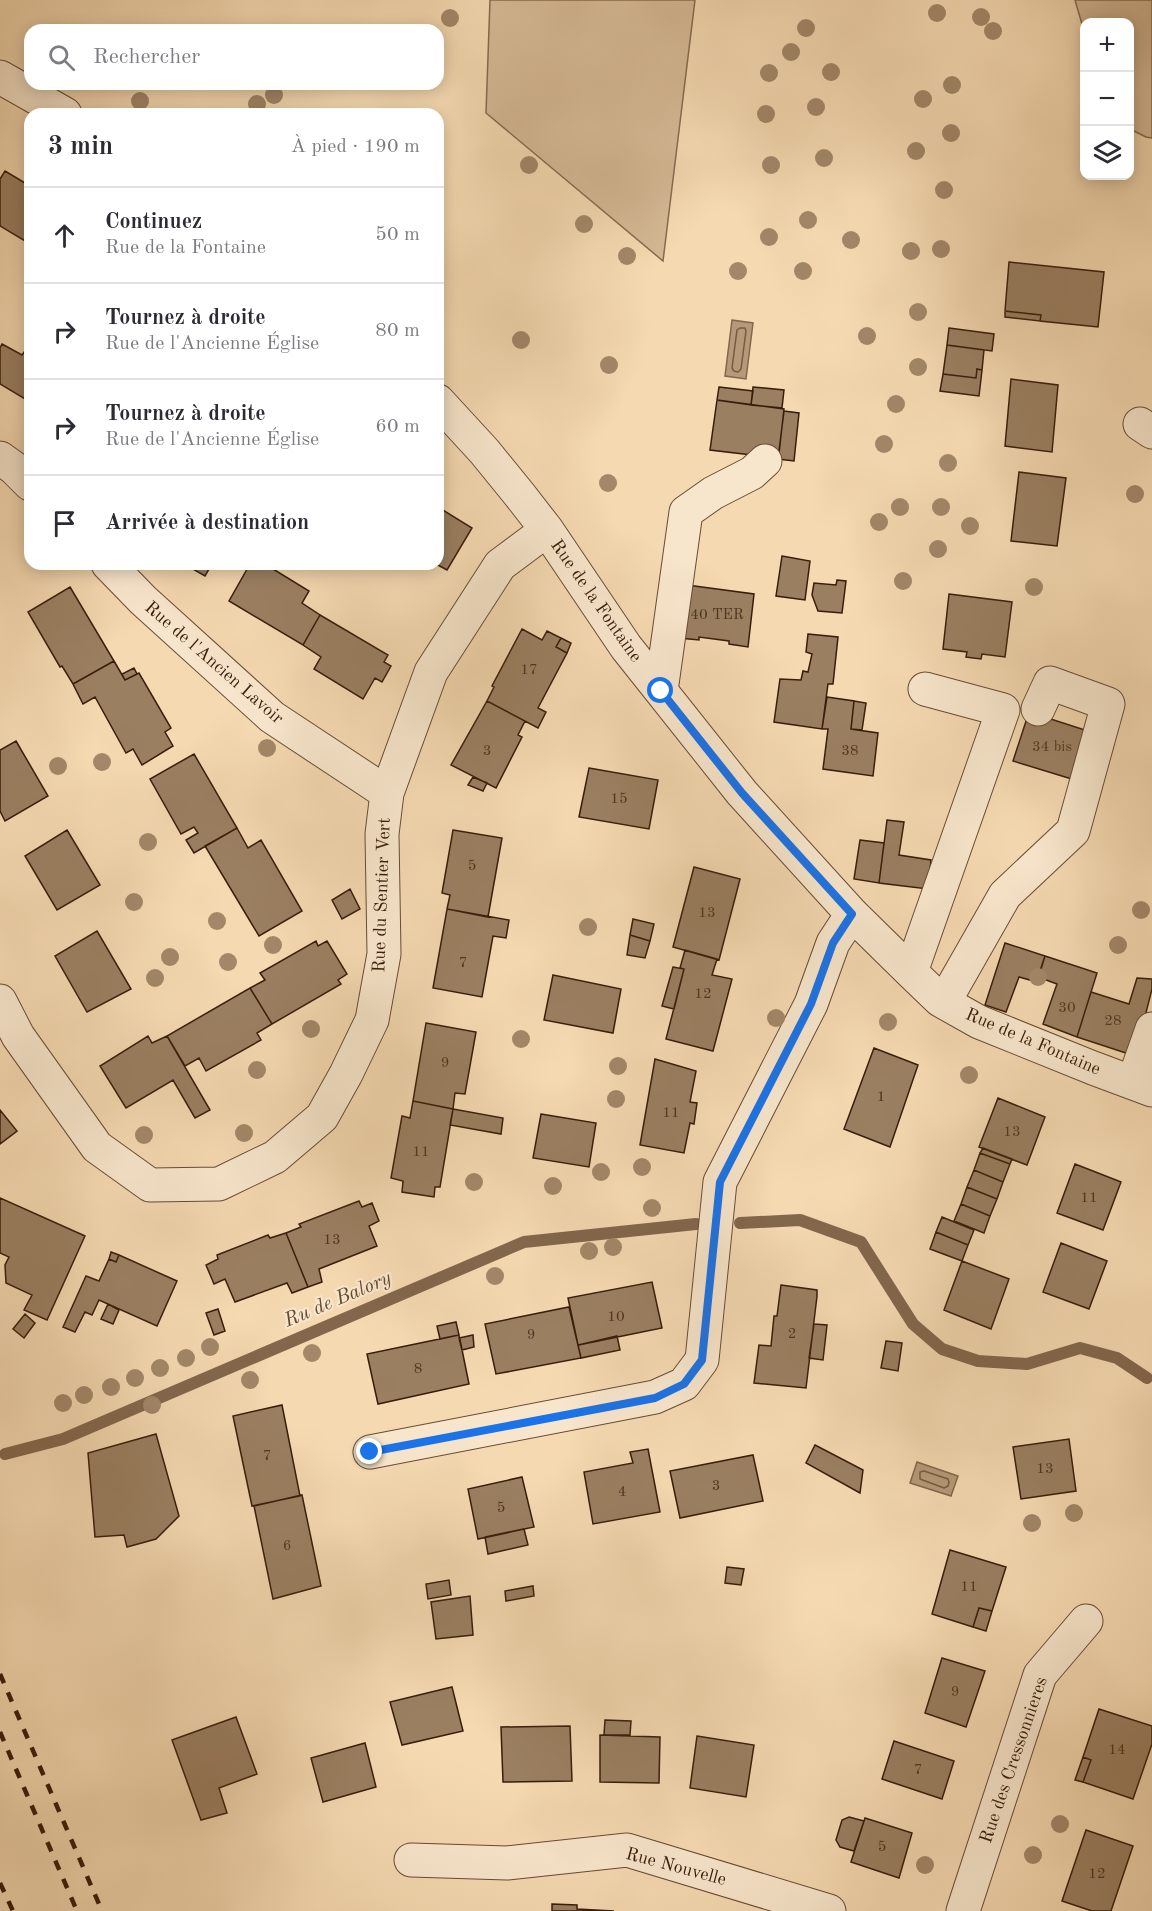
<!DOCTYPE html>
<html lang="fr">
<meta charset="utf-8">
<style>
:root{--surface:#fff;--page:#f2f2f3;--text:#2b2b33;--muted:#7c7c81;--line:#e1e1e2}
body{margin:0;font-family:"Old Standard TT",serif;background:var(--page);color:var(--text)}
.controls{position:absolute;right:18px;top:18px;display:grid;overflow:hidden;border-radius:12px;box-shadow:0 3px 15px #0003}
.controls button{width:54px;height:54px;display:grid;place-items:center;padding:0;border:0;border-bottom:2px solid var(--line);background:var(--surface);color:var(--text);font:30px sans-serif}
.stop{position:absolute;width:18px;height:18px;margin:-14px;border:4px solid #1a73e8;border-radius:50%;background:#fff}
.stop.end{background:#1a73e8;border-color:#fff;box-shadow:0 2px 6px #0008}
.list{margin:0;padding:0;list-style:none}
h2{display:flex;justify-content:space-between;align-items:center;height:78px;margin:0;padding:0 24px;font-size:26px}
h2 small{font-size:20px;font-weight:400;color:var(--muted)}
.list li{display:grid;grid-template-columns:39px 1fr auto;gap:18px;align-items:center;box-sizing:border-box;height:96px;padding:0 24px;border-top:2px solid var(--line)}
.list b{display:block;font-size:22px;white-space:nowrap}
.list p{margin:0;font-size:20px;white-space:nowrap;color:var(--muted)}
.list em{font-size:20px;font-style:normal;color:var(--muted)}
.icon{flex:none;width:33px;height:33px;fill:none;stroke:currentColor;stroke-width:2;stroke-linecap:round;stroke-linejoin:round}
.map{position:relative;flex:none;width:1152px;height:1911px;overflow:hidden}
.search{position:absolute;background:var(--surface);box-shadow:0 3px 15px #0003;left:24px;top:24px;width:420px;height:66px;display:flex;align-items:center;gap:15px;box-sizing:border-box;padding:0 21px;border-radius:18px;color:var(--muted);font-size:22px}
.panel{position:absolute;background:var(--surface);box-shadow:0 3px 15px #0003;left:24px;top:108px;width:420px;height:462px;border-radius:18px}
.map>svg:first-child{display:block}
.green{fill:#d5b995;stroke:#866b50;stroke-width:1.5}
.water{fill:#b59978;stroke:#83674c;stroke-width:1.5}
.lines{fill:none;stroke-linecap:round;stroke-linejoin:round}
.shore{stroke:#765b41;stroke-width:1.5}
.stream{stroke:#83674c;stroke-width:12}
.building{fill:#9a7f61;stroke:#381d0a;stroke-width:1.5}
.minor-casing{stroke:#674c34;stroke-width:35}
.minor{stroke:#f8e6cc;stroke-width:33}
.rail{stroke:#381d0a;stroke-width:4.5;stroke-dasharray:10 10;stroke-linecap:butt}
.tree{fill:#a28768}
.route{stroke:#1a73e8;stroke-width:8}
.labels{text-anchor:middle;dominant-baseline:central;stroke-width:4.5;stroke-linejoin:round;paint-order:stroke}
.number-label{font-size:15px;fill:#503620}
.street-label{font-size:18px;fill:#381d0a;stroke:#f8e6cc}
.water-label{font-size:20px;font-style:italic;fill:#644830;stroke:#f8e6cc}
</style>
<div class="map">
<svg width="1152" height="1911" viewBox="0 0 1152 1911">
<rect width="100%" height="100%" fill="#f5d9b1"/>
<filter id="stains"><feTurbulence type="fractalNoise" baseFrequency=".00333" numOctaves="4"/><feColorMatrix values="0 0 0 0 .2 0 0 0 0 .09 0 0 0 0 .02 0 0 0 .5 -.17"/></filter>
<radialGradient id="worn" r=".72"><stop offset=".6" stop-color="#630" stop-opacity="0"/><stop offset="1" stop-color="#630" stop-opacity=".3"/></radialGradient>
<!-- green -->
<path class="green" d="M490 0H695L663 261 486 113Z
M1075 0H1152V138L1146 137 1130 129V22H1084V31Z"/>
<!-- water -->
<path class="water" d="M732 320 753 323 746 379 725 376Z
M917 1462 958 1476 951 1496 910 1483Z"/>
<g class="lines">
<!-- shore -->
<path class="shore" d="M740 328H745L746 331 741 369 738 372 734 371 732 368 737 330Z
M924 1471 948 1479 949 1482 948 1486 944 1488 920 1479V1472Z"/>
<!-- stream -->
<path class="stream" d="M740 1223 800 1220 861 1242 913 1324 942 1349 978 1361 1027 1364 1080 1348 1117 1358 1147 1378
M5 1454 63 1439 524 1242 696 1224"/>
</g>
<!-- building -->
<path class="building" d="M5 171 30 186V244L0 226V179Z
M1009 262 1104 272 1098 327 1040 321 1041 315 1005 311Z
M1005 311 1041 315 1040 321 1005 317Z
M949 328 994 334 992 351 947 345Z
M2 344 22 355 30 344V402L0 384V348Z
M947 345 984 350 982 370 977 369 976 378 943 374Z
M977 369 982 370 979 396 940 391 943 374 976 378Z
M1011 379 1058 385 1052 452 1005 446Z
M719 387 753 391 751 405 717 400Z
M753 387 784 390 782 408 751 405Z
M717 400 784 409 778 462 752 455 710 450Z
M784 411 799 413 794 461 778 459Z
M1019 472 1066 478 1057 546 1011 541Z
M438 507 472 528 447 570 436 564H438Z
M782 556 810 561 805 600 776 596Z
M184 564H212L205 576Z
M250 564H265L309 591 302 603 320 615 303 645 229 601Z
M837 580 846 581 842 613 818 611 812 595 814 583 836 585Z
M687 585 754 594 748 647 729 644V641L699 637V640L679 638Z
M70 587 114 661 73 684 62 666 60 667 28 612Z
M949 594 1012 602 1005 657 982 654 981 659 966 657 967 652 943 649Z
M320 615 388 655 384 662 391 666 382 682 375 678 363 699 314 669 321 657 303 645Z
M522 629 542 640 547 631 561 638 556 647 567 653 538 708 546 712 538 728 487 701 494 687 492 686Z
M808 634 838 637 833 684H828L822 729 774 722 780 679 801 680 803 671 808 672 812 654 806 652Z
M561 638 571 643 567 653 556 647Z
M114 661 125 680 139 673 171 728 165 732 173 746 142 765 133 749 126 753 95 697 83 704 73 684Z
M134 668 137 674 125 680 122 674Z
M827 697 854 701 851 729 878 733 873 776 823 769 828 729H822Z
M487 701 525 721 518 735 522 737 496 788 451 765Z
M854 701 866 703 862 730 851 729Z
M1029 712 1091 732 1075 780 1013 761Z
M16 741 48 796 5 821 0 811V750Z
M194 754 237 828 194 853 186 840 198 833 194 827 181 834 150 779Z
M589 768 658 780 649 829 579 817Z
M473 777 487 783 483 791 468 785Z
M887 820 904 822 899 855 931 860 928 889 879 883Z
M237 828 248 848 261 840 302 911 259 936 205 846Z
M67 830 100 885 57 910 25 856Z
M453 830 502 838 488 917 447 909 450 895 442 893Z
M860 840 884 843 879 883 854 879Z
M694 867 740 879 719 960 673 947Z
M350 889 360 909 342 919 332 900Z
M447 909 509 920 506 938 493 936 482 997 433 988Z
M633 919 654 924 650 941 630 935Z
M97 931 131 989 87 1012 55 956Z
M630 935 650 941 645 958 627 955Z
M316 941 318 946 327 941 347 974 338 980 341 984 272 1024 250 988 265 980 260 973Z
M1005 943 1045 956 1037 982 1019 977 1006 1012 985 1005Z
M685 950 717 959 712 975 732 979 713 1051 666 1039 684 969 680 968Z
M1045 956 1097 973 1077 1037 1043 1024 1057 984 1038 977Z
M673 967 684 969 674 1009 662 1006Z
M553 975 621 989 613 1033 544 1020Z
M1137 978 1152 979V989L1135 1056 1077 1037 1091 992 1129 1004Z
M250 988 272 1024 257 1033 261 1040 206 1071 199 1058 185 1066 167 1036Z
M426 1023 476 1032 465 1094 455 1093 453 1109 413 1101Z
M148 1036 152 1043 167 1036 210 1110 195 1118 173 1080 126 1108 100 1066Z
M874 1048 918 1065 890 1147 844 1129Z
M655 1059 696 1071 690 1102 697 1103 694 1124 690 1123 684 1153 640 1145Z
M998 1098 1045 1117 1027 1165 979 1147Z
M413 1101 453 1109 440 1187H435L434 1197 402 1192 403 1181 391 1178 402 1116 410 1118Z
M453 1109 503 1118 501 1134 450 1125Z
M0 1110 17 1131 0 1144Z
M541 1114 596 1123 589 1167 533 1158Z
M983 1148 1012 1159 1010 1164 980 1153Z
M980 1153 1010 1164 1003 1182 974 1170Z
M1075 1164 1121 1182 1103 1230 1057 1213Z
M974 1170 1003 1182 997 1199 967 1187Z
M967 1187 997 1199 990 1216 961 1204Z
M0 1198 85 1236 47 1320 24 1310 32 1295 6 1283 5 1265 9 1257 0 1253Z
M359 1201 362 1207 372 1203 379 1221 369 1226 377 1246 319 1269 322 1282 308 1287 286 1233 301 1227 299 1224Z
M961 1204 990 1216 984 1233 954 1221Z
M942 1217 974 1230 968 1245 936 1232Z
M936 1232 968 1245 962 1261 930 1249Z
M286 1233 308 1287 292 1293 287 1283 235 1302 225 1279 214 1284 206 1265 218 1259 217 1255 268 1235 270 1238Z
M1061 1243 1107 1261 1089 1309 1043 1292Z
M111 1252 119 1255 116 1262 109 1259Z
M119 1255 177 1281 157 1326 99 1300 92 1315 85 1312 75 1332 63 1327 86 1276 99 1281 109 1259 116 1262Z
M962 1261 1009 1279 991 1329 944 1310Z
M652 1282 662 1328 578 1345 568 1298Z
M781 1285 817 1290V1296L806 1388 754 1383 759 1345 771 1346 774 1316H777Z
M108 1304 119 1310 113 1324 101 1319Z
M569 1307 581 1358 496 1374 485 1324Z
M218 1309 225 1331 214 1335 206 1313Z
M25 1314 35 1323 24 1338 13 1329Z
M456 1322 459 1335 440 1339 437 1326Z
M814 1324 827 1325 823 1360 809 1358Z
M459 1335 469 1384 378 1404 367 1354Z
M473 1335 474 1347 462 1350 459 1338Z
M617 1336 620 1350 581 1358 578 1345Z
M886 1341 902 1343 898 1371 881 1368Z
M282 1405 300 1496 252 1506 233 1416Z
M156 1434 179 1516 156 1539 127 1547 124 1535 95 1537 88 1453Z
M1069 1439 1076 1491 1021 1499 1013 1447Z
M815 1445 863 1470 860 1493 806 1463Z
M648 1449 660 1512 593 1524 584 1472 633 1463 630 1452Z
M753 1455 763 1501 680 1518 670 1471Z
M522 1477 534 1527 478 1539 468 1489Z
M302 1495 321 1586 273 1599 254 1506Z
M524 1529 528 1545 488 1554 485 1537Z
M950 1550 1006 1567 992 1611 979 1608 973 1627 932 1614Z
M727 1567 744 1569 741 1585 725 1583Z
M449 1580 451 1595 428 1599 426 1584Z
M533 1586 534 1596 506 1601 505 1591Z
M470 1596 473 1635 436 1639 431 1602Z
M979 1608 992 1611 986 1631 973 1627Z
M942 1658 985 1671 966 1727 925 1713Z
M452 1687 463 1731 402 1745 390 1702Z
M1099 1709 1152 1726V1744L1133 1799 1083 1782 1091 1760 1083 1757Z
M236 1717 257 1774 219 1788 227 1813 201 1820 172 1740Z
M605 1720 631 1721 630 1735H604Z
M570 1726 572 1781 503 1782 501 1727Z
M600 1735 660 1737 659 1783 600 1782Z
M697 1736 754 1745 746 1797 690 1788Z
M894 1741 954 1761 942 1799 882 1779Z
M365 1743 376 1787 323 1802 311 1758Z
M1083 1757 1091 1760 1083 1782 1075 1780Z
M849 1817 864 1821 854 1851 840 1847 836 1840 842 1820Z
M865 1818 912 1833 899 1878 851 1862Z
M1086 1830 1133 1846 1111 1911H1092L1062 1901Z
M552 1904 577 1905V1909L614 1911H552Z"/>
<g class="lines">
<!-- minor casing -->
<g class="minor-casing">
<path id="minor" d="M0 77 65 114
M438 401 484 451 519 494 547 530 626 647 742 793 852 914 911 972 940 1000 979 1022 1093 1068 1152 1090
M1140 424 1152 432
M0 458 14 468 30 484
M108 564 143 600 272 717 387 793
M661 691 686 512 713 493 752 473 765 461
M911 972 1003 710 925 689
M0 1001 18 1036 97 1147 150 1185 219 1184 275 1157 322 1117 346 1074 372 1020 384 954 382 834 387 793 431 672 500 565 547 530
M944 1002 1005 895 1073 831 1108 704 1050 683 1038 709
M1133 1083 1152 1029
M370 1452 655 1397 684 1384 702 1360 720 1182 811 1004 833 943 852 914
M411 1860 507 1863 627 1850 829 1911
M963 1911 1040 1675 1086 1621"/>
</g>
<!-- minor -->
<use href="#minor" class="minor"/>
<!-- rail -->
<path class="rail" d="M0 1674 102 1911
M0 1732 77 1911
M0 1883 13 1911"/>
</g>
<!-- trees -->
<g class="tree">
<circle cx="937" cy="13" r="9"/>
<circle cx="981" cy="17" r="9"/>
<circle cx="450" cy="18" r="9"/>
<circle cx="806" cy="28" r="9"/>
<circle cx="993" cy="31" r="9"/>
<circle cx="791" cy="52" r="9"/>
<circle cx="831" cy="72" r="9"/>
<circle cx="769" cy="73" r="9"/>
<circle cx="952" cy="85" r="9"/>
<circle cx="274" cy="95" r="9"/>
<circle cx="923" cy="99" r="9"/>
<circle cx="140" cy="101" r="9"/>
<circle cx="257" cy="104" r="9"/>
<circle cx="816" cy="107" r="9"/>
<circle cx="766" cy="114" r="9"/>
<circle cx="951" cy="133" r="9"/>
<circle cx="916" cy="151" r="9"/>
<circle cx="824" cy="158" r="9"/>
<circle cx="529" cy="165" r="9"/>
<circle cx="771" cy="165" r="9"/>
<circle cx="944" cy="190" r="9"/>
<circle cx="808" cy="220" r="9"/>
<circle cx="584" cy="224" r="9"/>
<circle cx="769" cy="237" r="9"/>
<circle cx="851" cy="240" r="9"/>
<circle cx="941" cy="249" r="9"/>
<circle cx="911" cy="251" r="9"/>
<circle cx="627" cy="256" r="9"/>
<circle cx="738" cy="271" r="9"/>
<circle cx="803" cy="271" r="9"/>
<circle cx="918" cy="312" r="9"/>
<circle cx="867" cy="336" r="9"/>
<circle cx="521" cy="340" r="9"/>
<circle cx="609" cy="365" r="9"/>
<circle cx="918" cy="367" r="9"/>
<circle cx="896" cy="404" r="9"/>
<circle cx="884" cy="444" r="9"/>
<circle cx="948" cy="463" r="9"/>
<circle cx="608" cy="483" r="9"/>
<circle cx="1135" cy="494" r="9"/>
<circle cx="900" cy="507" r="9"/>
<circle cx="941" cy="507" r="9"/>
<circle cx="879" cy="522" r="9"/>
<circle cx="970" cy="526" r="9"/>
<circle cx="938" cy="549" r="9"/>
<circle cx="903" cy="581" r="9"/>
<circle cx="1034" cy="587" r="9"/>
<circle cx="267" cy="748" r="9"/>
<circle cx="102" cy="762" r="9"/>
<circle cx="58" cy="766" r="9"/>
<circle cx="148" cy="842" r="9"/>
<circle cx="134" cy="902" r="9"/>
<circle cx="1141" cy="910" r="9"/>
<circle cx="217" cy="921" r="9"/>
<circle cx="588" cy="927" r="9"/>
<circle cx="273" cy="945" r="9"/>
<circle cx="1118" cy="945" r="9"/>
<circle cx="170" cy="957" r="9"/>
<circle cx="228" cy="962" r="9"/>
<circle cx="1038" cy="977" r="9"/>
<circle cx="155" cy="978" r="9"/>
<circle cx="776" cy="1018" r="9"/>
<circle cx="888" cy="1022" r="9"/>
<circle cx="311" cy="1029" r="9"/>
<circle cx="521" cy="1039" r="9"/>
<circle cx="618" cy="1066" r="9"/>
<circle cx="257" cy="1070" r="9"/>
<circle cx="969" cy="1075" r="9"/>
<circle cx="616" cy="1099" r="9"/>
<circle cx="244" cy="1133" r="9"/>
<circle cx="144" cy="1135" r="9"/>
<circle cx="642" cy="1167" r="9"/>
<circle cx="601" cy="1172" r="9"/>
<circle cx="474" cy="1182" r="9"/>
<circle cx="553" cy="1186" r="9"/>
<circle cx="652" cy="1208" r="9"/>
<circle cx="613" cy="1247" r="9"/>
<circle cx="589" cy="1251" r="9"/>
<circle cx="495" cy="1276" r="9"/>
<circle cx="210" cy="1347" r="9"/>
<circle cx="312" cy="1353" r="9"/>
<circle cx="186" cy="1358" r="9"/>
<circle cx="160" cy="1368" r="9"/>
<circle cx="135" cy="1378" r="9"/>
<circle cx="250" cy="1380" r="9"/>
<circle cx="111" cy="1387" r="9"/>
<circle cx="84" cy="1395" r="9"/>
<circle cx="63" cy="1403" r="9"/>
<circle cx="152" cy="1405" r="9"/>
<circle cx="1074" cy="1513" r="9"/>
<circle cx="1032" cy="1523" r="9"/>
<circle cx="1060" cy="1824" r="9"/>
<circle cx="1033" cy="1855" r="9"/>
<circle cx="925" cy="1865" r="9"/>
</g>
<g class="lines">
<!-- route -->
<path class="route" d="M370 1452 655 1398 684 1384 702 1360 720 1182 811 1004 833 943 852 914 742 793 661 691"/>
</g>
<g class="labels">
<!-- number labels -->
<g class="number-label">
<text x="717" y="615">40 TER</text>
<text x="529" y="670">17</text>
<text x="1052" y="747">34 bis</text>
<text x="487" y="751">3</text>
<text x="850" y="751">38</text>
<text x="619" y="799">15</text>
<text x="472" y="866">5</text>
<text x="707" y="913">13</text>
<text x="463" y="963">7</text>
<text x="703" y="994">12</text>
<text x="1067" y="1008">30</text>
<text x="1113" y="1021">28</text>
<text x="445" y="1063">9</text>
<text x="881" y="1097">1</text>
<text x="671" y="1113">11</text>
<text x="1012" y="1132">13</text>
<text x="421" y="1152">11</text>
<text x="1089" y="1198">11</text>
<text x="332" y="1240">13</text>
<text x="616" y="1317">10</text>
<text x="792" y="1334">2</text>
<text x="531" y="1335">9</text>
<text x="418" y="1369">8</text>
<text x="267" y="1456">7</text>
<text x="1045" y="1469">13</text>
<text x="716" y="1486">3</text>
<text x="622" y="1492">4</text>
<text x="501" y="1508">5</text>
<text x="287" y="1546">6</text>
<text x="969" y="1587">11</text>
<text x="955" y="1692">9</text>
<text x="1117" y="1750">14</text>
<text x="918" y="1770">7</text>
<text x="882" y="1847">5</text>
<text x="1097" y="1874">12</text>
</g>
<!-- street labels -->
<g class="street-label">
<text transform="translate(596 601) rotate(55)">Rue de la Fontaine</text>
<text transform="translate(214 663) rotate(41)">Rue de l'Ancien Lavoir</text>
<text transform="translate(382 895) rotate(-88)">Rue du Sentier Vert</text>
<text transform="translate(1033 1042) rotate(23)">Rue de la Fontaine</text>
<text transform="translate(1014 1760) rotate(-71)">Rue des Cressonnieres</text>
<text transform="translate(676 1867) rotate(15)">Rue Nouvelle</text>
</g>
<!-- water labels -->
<g class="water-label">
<text transform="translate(338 1300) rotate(-23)">Ru de Balory</text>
</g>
</g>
<rect width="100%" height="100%" filter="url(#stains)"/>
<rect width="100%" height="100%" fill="url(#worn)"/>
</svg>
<div class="controls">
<button>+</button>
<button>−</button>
<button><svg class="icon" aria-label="layers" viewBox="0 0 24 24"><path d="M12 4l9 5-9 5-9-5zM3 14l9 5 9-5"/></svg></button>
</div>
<div class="stop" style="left:661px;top:691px"></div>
<div class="stop end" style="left:370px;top:1452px"></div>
<div class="search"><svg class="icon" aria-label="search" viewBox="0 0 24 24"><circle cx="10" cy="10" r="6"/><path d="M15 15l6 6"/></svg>Rechercher</div>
<section class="panel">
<h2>3 min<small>À pied · 190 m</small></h2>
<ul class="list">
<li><svg class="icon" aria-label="ahead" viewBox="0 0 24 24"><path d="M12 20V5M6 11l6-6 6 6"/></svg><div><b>Continuez</b><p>Rue de la Fontaine</p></div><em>50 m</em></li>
<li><svg class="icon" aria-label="right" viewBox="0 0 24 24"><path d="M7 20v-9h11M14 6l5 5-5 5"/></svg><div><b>Tournez à droite</b><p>Rue de l'Ancienne Église</p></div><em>80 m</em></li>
<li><svg class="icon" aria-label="right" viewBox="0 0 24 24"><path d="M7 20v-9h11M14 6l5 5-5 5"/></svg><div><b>Tournez à droite</b><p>Rue de l'Ancienne Église</p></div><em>60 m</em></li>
<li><svg class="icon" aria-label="arrive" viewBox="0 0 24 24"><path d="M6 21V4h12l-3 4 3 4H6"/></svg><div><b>Arrivée à destination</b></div></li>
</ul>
</section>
</div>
